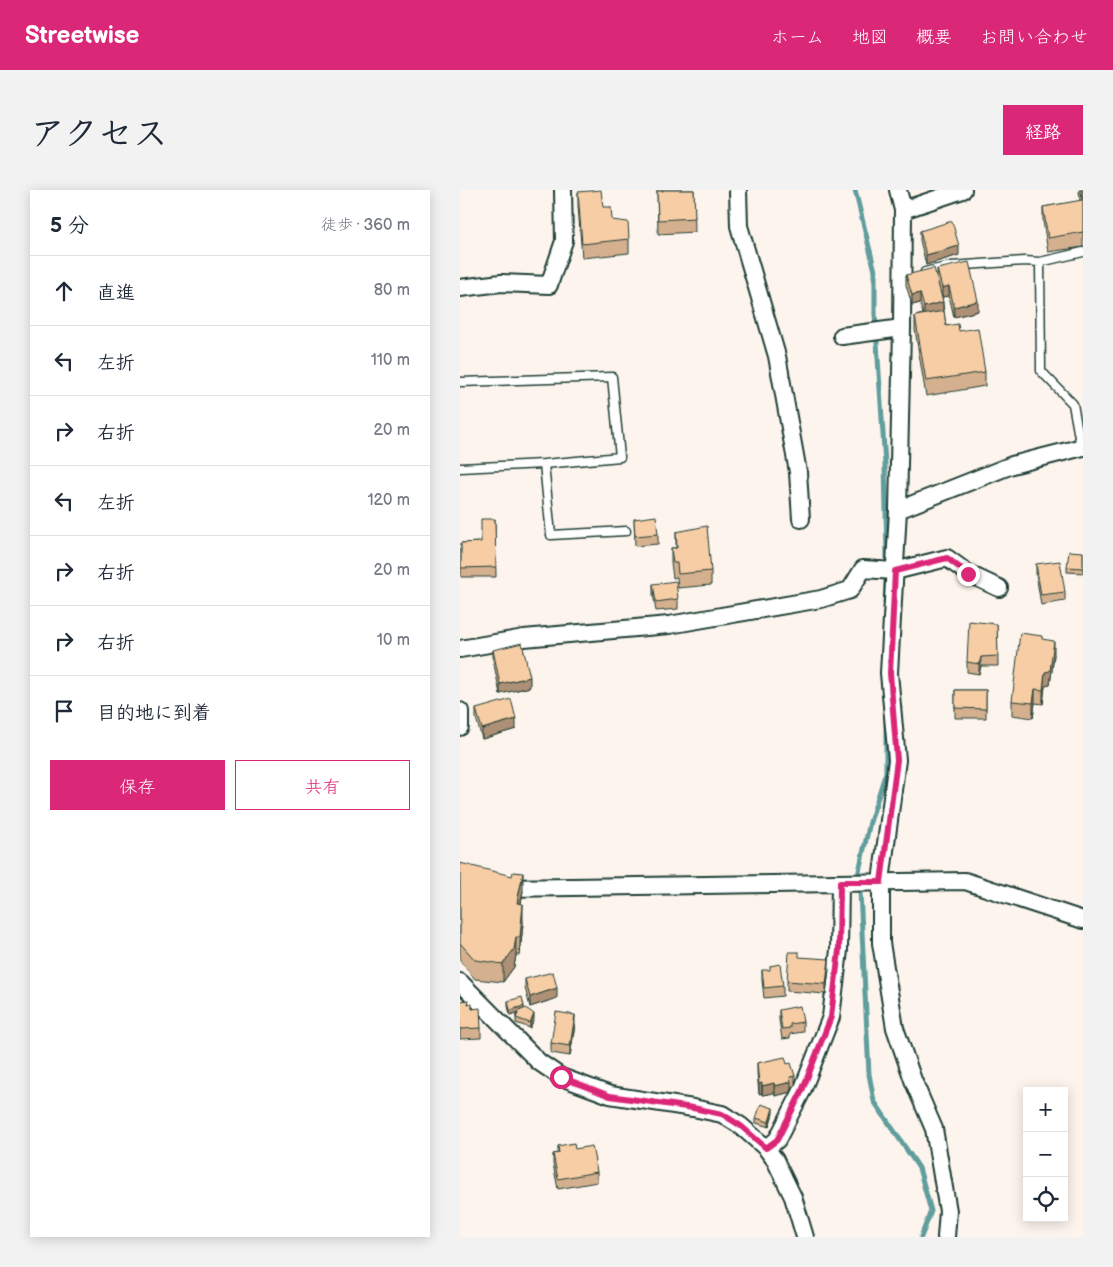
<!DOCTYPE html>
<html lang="ja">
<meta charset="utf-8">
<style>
:root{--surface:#fff;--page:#f2f2f3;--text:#1f2937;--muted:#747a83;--line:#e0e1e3;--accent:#db2777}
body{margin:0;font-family:"Balsamiq Sans","Klee One",sans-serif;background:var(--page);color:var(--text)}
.controls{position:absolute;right:15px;bottom:15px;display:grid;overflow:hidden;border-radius:0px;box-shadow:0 2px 12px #0003}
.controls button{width:45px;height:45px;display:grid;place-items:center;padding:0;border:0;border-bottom:1px solid var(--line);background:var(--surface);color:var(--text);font:25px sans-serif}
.stop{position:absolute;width:15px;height:15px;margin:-11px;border:4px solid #db2777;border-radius:50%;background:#fff}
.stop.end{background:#db2777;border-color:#fff;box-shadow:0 1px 5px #0008}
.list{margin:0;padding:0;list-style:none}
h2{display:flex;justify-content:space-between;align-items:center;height:65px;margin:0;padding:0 20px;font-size:21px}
h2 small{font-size:16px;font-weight:400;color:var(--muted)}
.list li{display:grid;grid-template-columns:32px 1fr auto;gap:15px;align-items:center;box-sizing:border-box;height:70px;padding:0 20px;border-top:1px solid var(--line)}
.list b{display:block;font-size:19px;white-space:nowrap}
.list em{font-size:16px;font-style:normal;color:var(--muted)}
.actions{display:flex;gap:10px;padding:15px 20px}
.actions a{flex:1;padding:11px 0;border:1px solid var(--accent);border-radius:0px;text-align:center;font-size:18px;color:var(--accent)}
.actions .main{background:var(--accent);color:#fff}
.icon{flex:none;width:28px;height:28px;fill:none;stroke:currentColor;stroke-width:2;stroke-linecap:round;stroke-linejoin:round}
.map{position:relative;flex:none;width:623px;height:1047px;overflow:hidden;border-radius:0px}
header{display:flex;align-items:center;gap:30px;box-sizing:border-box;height:70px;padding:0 25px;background:var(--accent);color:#fff}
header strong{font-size:24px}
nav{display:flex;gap:28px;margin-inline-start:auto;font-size:18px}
.intro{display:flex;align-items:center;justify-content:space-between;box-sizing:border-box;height:120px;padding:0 30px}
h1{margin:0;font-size:35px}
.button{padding:12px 22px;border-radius:0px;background:var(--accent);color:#fff;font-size:18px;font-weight:700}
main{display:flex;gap:30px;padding:0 30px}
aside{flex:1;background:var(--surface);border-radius:0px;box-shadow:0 2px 12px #0003}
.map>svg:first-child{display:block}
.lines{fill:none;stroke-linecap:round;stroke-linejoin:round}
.stream{stroke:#609d9d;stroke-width:5}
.lane-casing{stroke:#1f3d34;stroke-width:11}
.street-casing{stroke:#1f3d34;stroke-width:20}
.lane{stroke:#fff;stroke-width:8}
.street{stroke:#fff;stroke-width:16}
.wall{fill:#d4b08f;stroke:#1f3d34}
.shaded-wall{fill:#ad9074;stroke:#1f3d34}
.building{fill:#f7cda6;stroke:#1f3d34}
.route{stroke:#db2777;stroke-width:6}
</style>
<header>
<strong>Streetwise</strong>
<nav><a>ホーム</a><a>地図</a><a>概要</a><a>お問い合わせ</a></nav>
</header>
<div class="intro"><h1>アクセス</h1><a class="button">経路</a></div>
<main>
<aside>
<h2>5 分<small>徒歩 · 360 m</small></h2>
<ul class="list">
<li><svg class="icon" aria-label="ahead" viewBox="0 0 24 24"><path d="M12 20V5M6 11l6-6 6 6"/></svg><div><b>直進</b></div><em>80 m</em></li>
<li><svg class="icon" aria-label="left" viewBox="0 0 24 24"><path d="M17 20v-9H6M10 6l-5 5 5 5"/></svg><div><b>左折</b></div><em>110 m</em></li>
<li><svg class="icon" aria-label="right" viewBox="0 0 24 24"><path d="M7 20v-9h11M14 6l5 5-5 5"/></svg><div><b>右折</b></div><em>20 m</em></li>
<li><svg class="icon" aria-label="left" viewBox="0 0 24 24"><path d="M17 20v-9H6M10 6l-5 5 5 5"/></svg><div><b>左折</b></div><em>120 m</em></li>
<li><svg class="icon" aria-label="right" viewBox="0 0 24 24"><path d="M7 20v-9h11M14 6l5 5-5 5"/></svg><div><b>右折</b></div><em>20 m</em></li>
<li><svg class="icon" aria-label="right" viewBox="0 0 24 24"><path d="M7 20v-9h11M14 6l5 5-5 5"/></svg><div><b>右折</b></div><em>10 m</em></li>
<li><svg class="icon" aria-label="arrive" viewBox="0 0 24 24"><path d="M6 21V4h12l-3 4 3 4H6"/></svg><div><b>目的地に到着</b></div></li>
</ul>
<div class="actions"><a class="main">保存</a><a>共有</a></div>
</aside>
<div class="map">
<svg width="623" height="1047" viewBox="0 0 623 1047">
<rect width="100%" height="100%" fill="#fdf5ed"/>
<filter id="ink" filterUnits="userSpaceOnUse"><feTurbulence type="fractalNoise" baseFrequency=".02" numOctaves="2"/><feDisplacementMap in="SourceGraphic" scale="10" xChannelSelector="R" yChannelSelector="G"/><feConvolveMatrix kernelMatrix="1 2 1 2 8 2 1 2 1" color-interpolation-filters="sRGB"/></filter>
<g filter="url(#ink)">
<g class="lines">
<!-- stream -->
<path class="stream" d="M395 0 415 81V123L425 274 427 366 425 413
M426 531V582L410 632 399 681 409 884 414 911 459 978 471 1021 461 1047"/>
<!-- lane casing -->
<g class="lane-casing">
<path id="lane" d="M580 72 581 181 613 214 621 258
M465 82 491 76 564 71 580 72 623 62
M0 192 152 187 160 267 84 274
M0 278 84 274 91 345 166 341"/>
</g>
<!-- street casing -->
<g class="street-casing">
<path id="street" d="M278 0 279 36 317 166 338 282 341 329
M438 0 443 20 442 138 438 320 429 483 437 570 421 691V753L435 838 453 890 474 939 488 1021 486 1047
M443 20 503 0
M0 98 41 93 89 95 104 51 103 0
M382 146 442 138
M438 320 552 275 623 257
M0 459 64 448 209 435 361 409 390 400 403 379 435 381 487 368 509 384 539 398
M0 521V537
M0 684 46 698 505 691 623 730
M0 792 79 872 101 887 150 905 233 918 262 924 281 936 306 958 315 970 333 1007 345 1047
M306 958 317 950 342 901 371 827 379 760 380 693"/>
</g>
<!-- lane -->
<use href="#lane" class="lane"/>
<!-- street -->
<use href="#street" class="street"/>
</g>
<!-- wall -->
<path class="wall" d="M202 0H234L235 42 198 44 197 1H202Z
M619 0H623V57L588 62 583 31V17L620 11Z
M118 2 143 17 152 30 169 49V63L122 68 118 16Z
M460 41 499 65 466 75 460 50Z
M477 79 518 121 494 127 489 106 482 107 486 136 499 141 525 182V196L466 206 455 140V126L463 124 460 113 452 115 446 95V85L480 102 477 89Z
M35 329 36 387H1V353L21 352Z
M174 329 198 344V354L175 356Z
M216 342 251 381V395L218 398 217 387 213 388 211 372V358H216Z
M623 362V383L607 382V377Z
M576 374 605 402V411L581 415 576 384Z
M193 394 218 409V419L196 421 193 404Z
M537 434 538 476H521L519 484 507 482V472Z
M582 449 594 465 590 495 585 496 583 514 575 513 573 528 552 525V511Z
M33 460 70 497 40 504 33 470Z
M495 500H526V528H495Z
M16 519 56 539 22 549 16 528Z
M0 673 63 701 61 714 63 733 60 765H56L54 777 43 792 15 789 0 771Z
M369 779 366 804 327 801V791Z
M302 780 323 796V806L304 808 302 790Z
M65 789 97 808 70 817 65 798Z
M0 811 9 814 21 838V848L0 849Z
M48 811 64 818 74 829 70 838 56 833V828L58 822 50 825 48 816Z
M319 820 343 832V842L330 844V848L322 849 319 830Z
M115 835 110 866 91 863V853Z
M297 873 327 874 335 886V896L331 897V902L315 906 314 903 302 905V903L299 904 297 883Z
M313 923 309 937 296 933V928Z
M98 956 115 959 137 982V992L98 999 93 974V964L98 963Z"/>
<!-- shaded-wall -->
<path class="shaded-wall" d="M499 56V65L466 75V65Z
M489 96V106L482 107V98Z
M460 103V113L452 115V105Z
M518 111V121L494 127V117Z
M483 112V122L464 127V117Z
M594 451V465L590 495 585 496 583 514V500L585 482Z
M521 467V476L519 484V474Z
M70 487V497L40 504V494Z
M575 499V513L573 528V513Z
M56 529V539L22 549V539Z
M63 683V701L57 731V713Z
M63 714V733L60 765V747Z
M56 747V765L54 777 43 792V774Z
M369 769V779L366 804V794Z
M97 798V808L70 817V807Z
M64 816V821L50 825V820Z
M74 824V829L70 838V833Z
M115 825V835L110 866V856Z
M331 892V902L315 906V896Z
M302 893V903L299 904V894Z
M314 893V903L302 905V896Z
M313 918V923L309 937V932Z"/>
<!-- building -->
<path class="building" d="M141 0 143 17H151L152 30 168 32 169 49 122 54 118 2Z
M203 0H234L235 28 198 30 197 1H203Z
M621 0H623V42L588 48 583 17 622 10Z
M492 31 499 56 466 65 460 41Z
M509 72 518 111 494 117 489 96 482 98 477 79Z
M474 78 483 112 464 117 460 103 452 105 446 85Z
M484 121 486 136 498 134 499 141 518 138 525 182 466 191 455 126Z
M196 326 198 344 175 346 174 329Z
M21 329H35L36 377 1 378V353L21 352Z
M247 336 251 381 218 384 217 373H213L211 358H217L216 342Z
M609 361 623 362V378L607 377Z
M600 371 605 402 581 405 576 374Z
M216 391 218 409 196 412 193 394Z
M509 431 537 434 538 466 521 467 519 474 507 472Z
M560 443 582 446V449L594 451 590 481 585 482 583 500 575 499 573 513 552 511Z
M62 453 70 487 40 494 33 460Z
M495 500H526V519L495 518Z
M51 509 56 529 22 539 16 519Z
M0 673 52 686 53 682 63 683 57 713 63 714 60 747H56L54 759 43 774 15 770 0 753Z
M329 762H339V767L369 769 366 794 327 791Z
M320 774 323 796 304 798 302 780H310V776Z
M93 782 97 798 70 807 65 789Z
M62 807 64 816 50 820 48 811Z
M9 810 8 814H12V819L20 818 21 838 0 839V811Z
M340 816 343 832 330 834V838L322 839 319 820Z
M66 818 74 824 70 833 56 828 59 821Z
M96 822 115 825 110 856 91 853Z
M325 867 327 874 331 873 335 886 330 887 331 892 315 896 314 893 302 896V893L299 894 297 873Z
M301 914 313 918 309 932 296 928Z
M114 953 115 959 132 956 137 982 98 989 93 964 99 963 98 956Z"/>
</g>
<g class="lines" filter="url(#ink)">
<!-- route -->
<path class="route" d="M101 887 150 906 233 918 262 924 281 936 306 958 317 950 342 901 371 827 379 760 380 692H421L437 570 430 483 435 381 487 368 508 384"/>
</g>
</svg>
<div class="controls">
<button>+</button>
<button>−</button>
<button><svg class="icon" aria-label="locate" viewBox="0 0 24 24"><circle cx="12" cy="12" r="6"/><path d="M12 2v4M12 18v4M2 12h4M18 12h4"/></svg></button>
</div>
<div class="stop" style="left:101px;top:887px"></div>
<div class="stop end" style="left:508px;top:384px"></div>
</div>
</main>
